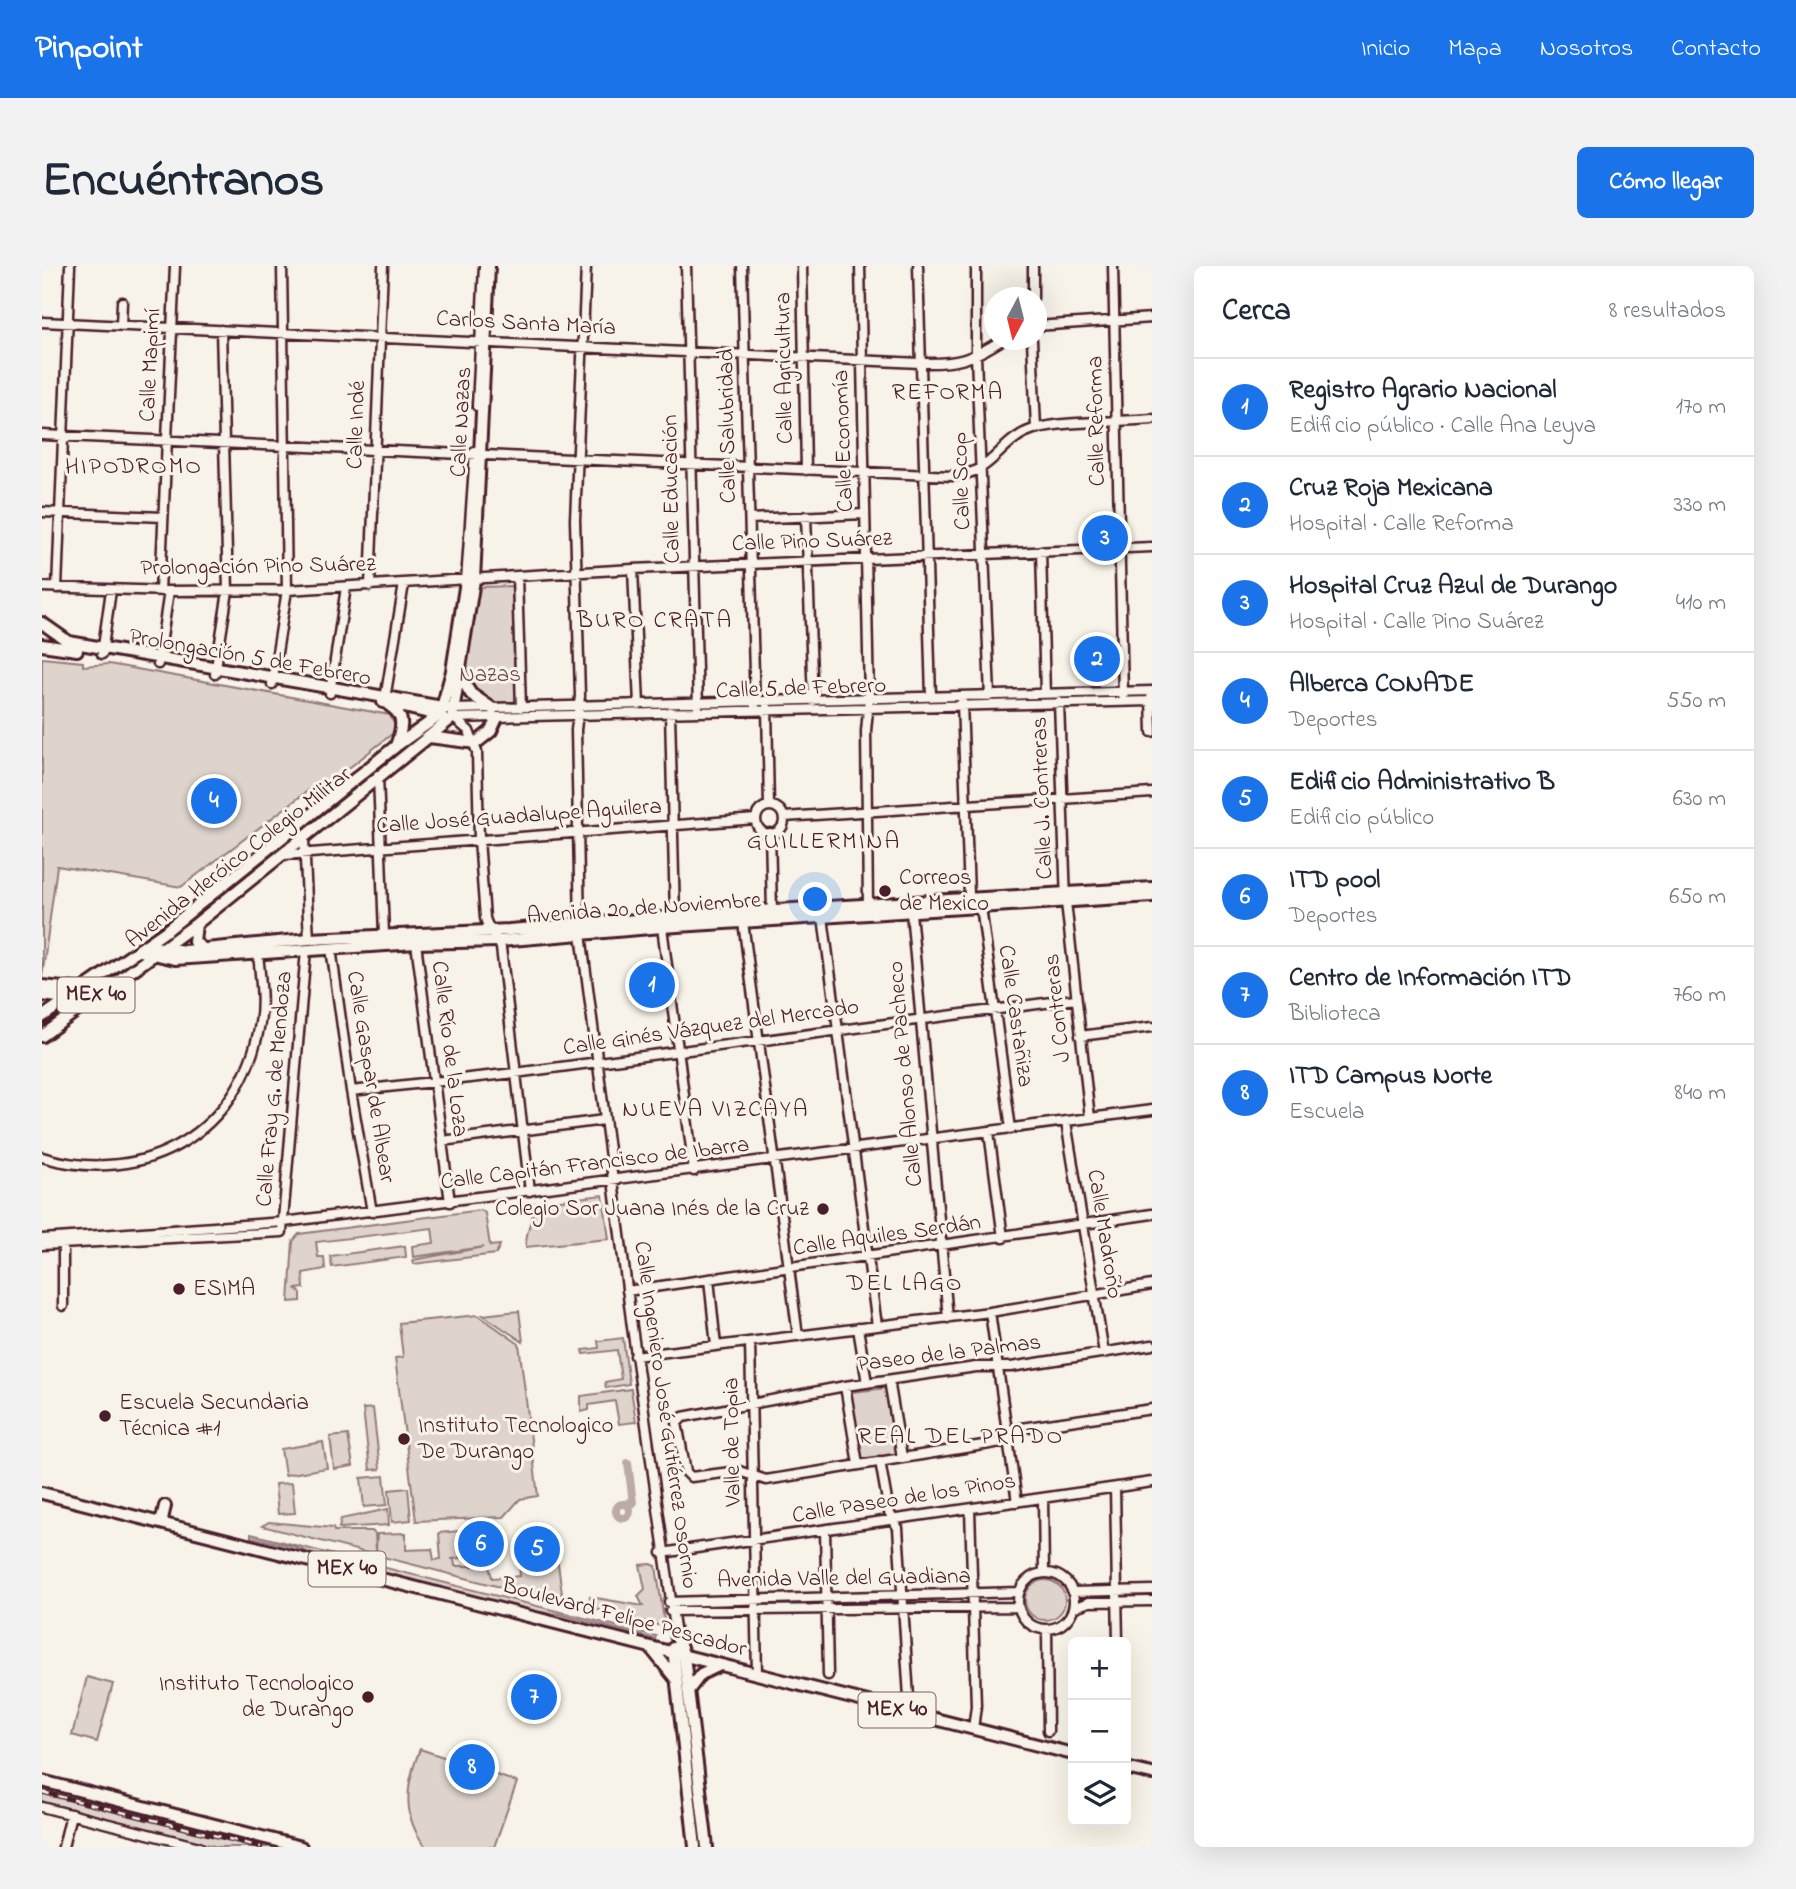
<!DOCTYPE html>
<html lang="es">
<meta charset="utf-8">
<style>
:root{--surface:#fff;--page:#f2f2f3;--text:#1f2937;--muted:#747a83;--line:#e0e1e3;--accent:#1a73e8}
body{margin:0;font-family:"Indie Flower",sans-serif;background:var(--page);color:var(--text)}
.controls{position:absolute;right:21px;bottom:21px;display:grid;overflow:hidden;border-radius:10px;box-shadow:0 7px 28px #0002}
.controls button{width:63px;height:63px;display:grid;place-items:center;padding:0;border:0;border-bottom:2px solid var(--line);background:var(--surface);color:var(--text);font:35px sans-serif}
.compass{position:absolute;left:942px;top:21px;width:63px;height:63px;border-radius:50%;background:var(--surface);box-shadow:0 7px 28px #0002;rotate:187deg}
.you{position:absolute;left:774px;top:634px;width:24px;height:24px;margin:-18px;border:5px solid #fff;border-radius:50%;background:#1a73e8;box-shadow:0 0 0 10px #1a73e833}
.badge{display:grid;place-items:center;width:46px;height:46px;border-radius:50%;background:var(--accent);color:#fff;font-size:23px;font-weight:700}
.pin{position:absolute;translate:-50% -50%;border:4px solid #fff;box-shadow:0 2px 7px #0006}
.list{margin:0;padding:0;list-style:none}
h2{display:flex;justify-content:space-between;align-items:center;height:91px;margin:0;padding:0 28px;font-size:30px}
h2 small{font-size:23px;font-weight:400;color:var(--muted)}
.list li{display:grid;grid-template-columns:46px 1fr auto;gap:21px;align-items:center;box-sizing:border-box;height:98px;padding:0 28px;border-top:2px solid var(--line)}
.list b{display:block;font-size:26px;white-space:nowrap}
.list p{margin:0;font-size:23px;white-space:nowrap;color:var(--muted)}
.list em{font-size:23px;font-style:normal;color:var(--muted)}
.icon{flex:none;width:38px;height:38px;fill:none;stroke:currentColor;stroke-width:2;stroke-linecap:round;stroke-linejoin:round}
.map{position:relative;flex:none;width:1110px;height:1581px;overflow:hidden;border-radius:10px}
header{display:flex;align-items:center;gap:42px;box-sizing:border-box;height:98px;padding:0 35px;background:var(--accent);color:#fff}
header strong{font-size:33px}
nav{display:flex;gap:38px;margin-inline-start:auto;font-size:24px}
.intro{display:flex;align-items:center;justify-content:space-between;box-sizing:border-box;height:168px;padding:0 42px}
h1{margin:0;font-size:49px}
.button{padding:18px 32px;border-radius:10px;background:var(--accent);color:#fff;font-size:24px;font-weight:700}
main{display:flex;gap:42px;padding:0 42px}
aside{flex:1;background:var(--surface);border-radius:10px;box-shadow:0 7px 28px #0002}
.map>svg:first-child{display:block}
.green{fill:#ded4cc;stroke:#947a7c;stroke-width:2}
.water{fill:#bcaaa7;stroke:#8e7275;stroke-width:2}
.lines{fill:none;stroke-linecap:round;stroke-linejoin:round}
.canal{stroke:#bcaaa7;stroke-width:8}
.minor-casing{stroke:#4a1f2b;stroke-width:13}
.major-casing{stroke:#4a1f2b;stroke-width:16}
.minor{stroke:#f7f3e8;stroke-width:8}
.major{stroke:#f7f3e8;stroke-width:10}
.rail-casing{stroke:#4a1f2b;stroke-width:5}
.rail{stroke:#f7f3e8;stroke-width:2.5;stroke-dasharray:8;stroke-linecap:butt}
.poi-dot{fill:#4a1f2b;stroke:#f7f3e8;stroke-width:2.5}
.labels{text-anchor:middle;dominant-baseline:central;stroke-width:6;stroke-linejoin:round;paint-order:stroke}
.shield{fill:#f7f3e8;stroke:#7e5f64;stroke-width:2}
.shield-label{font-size:21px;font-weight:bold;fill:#4a1f2b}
.street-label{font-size:23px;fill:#4a1f2b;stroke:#f7f3e8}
.park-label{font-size:23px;fill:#6f4c53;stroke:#f7f3e8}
.poi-label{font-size:23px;fill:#4a1f2b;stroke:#f7f3e8;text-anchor:start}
.neighbourhood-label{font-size:24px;letter-spacing:2px;fill:#4a1f2b;stroke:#f7f3e8}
</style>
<header>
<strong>Pinpoint</strong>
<nav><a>Inicio</a><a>Mapa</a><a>Nosotros</a><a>Contacto</a></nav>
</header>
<div class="intro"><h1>Encuéntranos</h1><a class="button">Cómo llegar</a></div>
<main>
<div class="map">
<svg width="1110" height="1581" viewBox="0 0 1110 1581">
<rect width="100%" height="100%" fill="#f7f3e8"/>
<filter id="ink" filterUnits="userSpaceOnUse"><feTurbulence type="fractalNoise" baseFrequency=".0143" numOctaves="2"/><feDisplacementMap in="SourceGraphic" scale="14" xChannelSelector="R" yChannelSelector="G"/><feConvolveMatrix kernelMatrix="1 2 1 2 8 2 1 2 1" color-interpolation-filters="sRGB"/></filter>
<g filter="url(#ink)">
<!-- green -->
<path class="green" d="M470 320 474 439 439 434 423 410 433 337 438 321Z
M0 392 41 396V400L67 398 348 449 355 464 283 521 272 520 139 621 15 600 0 711Z
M561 929 567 973 484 981C483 965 491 954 493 937Z
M439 944 443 947 448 980 458 979 454 988 372 998 371 994 442 981 371 991 370 980 392 977 390 962 274 976 276 991H282L283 1003 261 1007 262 1022 254 1023 259 1027V1035L247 1036 251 975 257 968Z
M363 980 364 991 290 1001 288 990Z
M477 1045 481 1076 441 1049Z
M436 1049 477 1078 496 1230 478 1233 462 1251 374 1255 353 1092 361 1091 357 1057Z
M581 1072 587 1118 564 1122 563 1116 579 1113 575 1084 542 1088 541 1084 557 1082 556 1075Z
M846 1122 855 1189 820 1195 809 1126Z
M589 1123 594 1156 577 1158 573 1135 547 1139V1144L539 1146V1130Z
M331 1142 338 1203 328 1204 321 1143Z
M306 1169 311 1200 292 1203 288 1171Z
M281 1176 285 1202 243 1209 239 1183Z
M342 1210 345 1239 322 1241 319 1212Z
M250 1217 253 1247 236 1248 233 1218Z
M366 1222 369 1254 350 1256 347 1224Z
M346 1243 347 1259 297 1262 299 1253Z
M227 1256 291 1262 292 1265H330L333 1268 334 1285 335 1268 364 1267V1284L390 1283 392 1294 399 1293 397 1267 417 1265 419 1292 409 1293H412L413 1300H447L450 1312 478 1310 477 1297 513 1293 510 1267H512L520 1328 510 1331 474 1325 220 1260Z
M209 1268 614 1370 613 1373 517 1348 487 1345 278 1291 253 1281 209 1271Z
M609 1298 614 1300 623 1361 547 1341 548 1331 601 1340 596 1330 603 1323 598 1299Z
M983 1334a20 20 0 1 1 40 0a20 20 0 1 1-40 0Z
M45 1411 71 1418 55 1476 30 1469Z
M378 1483 475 1516 452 1581H384C359 1551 364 1517 378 1483Z
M0 1522 232 1581H176L0 1536Z"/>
<!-- water -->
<path class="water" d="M171 516 190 541 174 554 154 529Z"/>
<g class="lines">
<!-- canal -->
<path class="canal" d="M586 1197 591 1237H586
M574 1245a7 7 0 1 1 14 0a7 7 0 1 1-14 0Z"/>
<!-- minor casing -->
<g class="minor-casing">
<path id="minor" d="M544 0 533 254 538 430 534 464 538 660 590 1061 634 1369
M644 0 656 441
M700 0 713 441
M760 0 764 204
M818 0 827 433 824 465 826 639
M876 0 889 431
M934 0V90L948 430
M1071 0 1081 429
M991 32V0
M0 56 878 97C916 98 928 94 960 74
M79 60 80 36
M994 60 1110 52
M990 74 994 162
M435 140 442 0
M0 169 910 210C953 208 956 174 992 163 1020 155 1078 156 1110 153
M0 246 121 251
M764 250 771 435
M708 253 823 248
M999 285 1003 428
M591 303 597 439
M475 310 479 442
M424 315 433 185
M328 320 341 0
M0 321 127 325 245 324 591 303 1110 281
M15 322 28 0
M118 325 133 0
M60 388 69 324
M116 398 127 325
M173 408 186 325 179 64
M230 418 245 324 240 0
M288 427 304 321
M1109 432 1110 466
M343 433 362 318
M920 436 927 629 940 648 969 863
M1017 436 1024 636 1048 852
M725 441 727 540
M413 443 1110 425
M628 446 633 651
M410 452 1110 435
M413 453 427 465 435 486 437 574 443 652C446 665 456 670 459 682L488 925
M336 509 342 669
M714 554a14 14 0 1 1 28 0a14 14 0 1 1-28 0Z
M742 551 1110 527
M728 567 730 645
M262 574 267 673
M242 589 714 553
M869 646 906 1052
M781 651 835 1060
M701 656 756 1070
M620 661 652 905
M374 677 408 936
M289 682 309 825 330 946
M1038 770 1110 761
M309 825 473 807 1033 733
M1024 856 1062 1087
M947 866 961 972
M400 875 562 854
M0 891C104 922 200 865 218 757 222 735 218 710 216 687
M0 973 242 956 1110 844
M0 979 240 966 264 684
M667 1013 674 1080
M585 1025 1110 948
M21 1040V973
M948 1046 975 1236
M816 1062 825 1117
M708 1076 715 1408
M593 1090 948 1046 1110 1019
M847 1114 860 1191
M803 1120 816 1198
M965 1164 1110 1143
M966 1175 724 1214 697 1205 649 1211 644 1206 635 1157 641 1151 803 1120 934 1101H969L1110 1079
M838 1195 847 1246 856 1262 868 1447
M1073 1222 1076 1376
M1001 1232 1002 1307
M928 1243 934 1440 931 1463
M783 1264 786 1409
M620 1287 1110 1216
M976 1335a28 28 0 1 1 56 0a28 28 0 1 1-56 0Z
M1030 1326 1110 1324
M627 1336 977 1326
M1031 1342 1047 1336 1110 1335
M628 1345 976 1341
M1005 1363 1006 1465
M0 1541 157 1581
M21 1581 29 1548"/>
</g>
<!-- major casing -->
<g class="major-casing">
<path id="major" d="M0 357 27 376 406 442
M0 379 35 384
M418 410 429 428 451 443
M341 436 400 450
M348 440C364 450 360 463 354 480
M387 471 434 477 449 465 455 452
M154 658 152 676 161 683
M104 680 143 685 267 673 467 664 684 647 1110 622
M98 685 133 693 374 677 457 675 620 661 1110 630
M0 720 43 724
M0 729 32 733
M0 751 124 665 354 480 398 449 410 405 424 315
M0 770 154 658 410 452 432 314 447 0
M0 1227 1031 1488
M119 1257 123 1240
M634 1369 642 1390 665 1581
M608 1381 633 1412
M631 1382 653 1581
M646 1425 659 1408 678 1399
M1084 1502 1110 1508
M0 1515 259 1581"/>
</g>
<!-- minor -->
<use href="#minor" class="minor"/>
<!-- major -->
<use href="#major" class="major"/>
<!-- rail casing -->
<g class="rail-casing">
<path id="rail" d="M0 1526 219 1581"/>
</g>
<!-- rail -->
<use href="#rail" class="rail"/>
</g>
</g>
<!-- markers -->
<g class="poi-dot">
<circle cx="843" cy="625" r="7"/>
<circle cx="781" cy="943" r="7"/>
<circle cx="137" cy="1023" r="7"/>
<circle cx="63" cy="1150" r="7"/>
<circle cx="362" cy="1173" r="7"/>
<circle cx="326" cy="1431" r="7"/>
</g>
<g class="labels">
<!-- shield labels -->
<g class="shield">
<rect x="15.5" y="711.5" width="77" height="35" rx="5"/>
<rect x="266.5" y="1285.5" width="77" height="35" rx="5"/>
<rect x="816.5" y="1426.5" width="77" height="35" rx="5"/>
</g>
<g class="shield-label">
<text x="54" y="729">MEX 40</text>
<text x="305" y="1303">MEX 40</text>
<text x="855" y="1444">MEX 40</text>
</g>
<!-- street labels -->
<g class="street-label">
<text transform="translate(484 58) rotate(3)">Carlos Santa María</text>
<text transform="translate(109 99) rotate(-87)">Calle Mapimí</text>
<text transform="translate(743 102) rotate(-91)">Calle Agricultura</text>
<text transform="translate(1055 155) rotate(-91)">Calle Reforma</text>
<text transform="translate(420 156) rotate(-87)">Calle Nazas</text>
<text transform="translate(315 159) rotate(-88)">Calle Indé</text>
<text transform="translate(686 160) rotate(-91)">Calle Salubridad</text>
<text transform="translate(802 175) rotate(-92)">Calle Economía</text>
<text transform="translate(920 215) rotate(-92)">Calle Scop</text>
<text transform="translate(630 223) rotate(-91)">Calle Educación</text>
<text transform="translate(770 276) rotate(-2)">Calle Pino Suárez</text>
<text transform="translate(216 301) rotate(-1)">Prolongación Pino Suárez</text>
<text transform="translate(208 392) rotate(10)">Prolongación 5 de Febrero</text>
<text transform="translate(759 423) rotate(-2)">Calle 5 de Febrero</text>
<text transform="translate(1001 532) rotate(-92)">Calle J. Contreras</text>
<text transform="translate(477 551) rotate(-4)">Calle José Guadalupe Aguilera</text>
<text transform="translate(197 592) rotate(-38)">Avenida Heróico Colegio Militar</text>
<text transform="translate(602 643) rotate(-4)">Avenida 20 de Noviembre</text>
<text transform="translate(1016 742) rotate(-96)">J Contreras</text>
<text transform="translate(973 750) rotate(82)">Calle Castañiza</text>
<text transform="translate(669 762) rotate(-8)">Calle Ginés Vázquez del Mercado</text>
<text transform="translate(407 783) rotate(83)">Calle Río de la Loza</text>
<text transform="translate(864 808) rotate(-95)">Calle Alonso de Pacheco</text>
<text transform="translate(328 811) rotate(81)">Calle Gaspar de Albear</text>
<text transform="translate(233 823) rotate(-85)">Calle Fray G. de Mendoza</text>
<text transform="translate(553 898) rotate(-7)">Calle Capitán Francisco de Ibarra</text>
<text transform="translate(1062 968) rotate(81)">Calle Madroño</text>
<text transform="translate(845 970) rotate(-8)">Calle Aquiles Serdán</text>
<text transform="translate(907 1088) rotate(-7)">Paseo de la Palmas</text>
<text transform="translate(623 1149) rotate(82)">Calle Ingeniero José Gutiérrez Osornio</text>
<text transform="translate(691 1176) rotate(-91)">Valle de Topia</text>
<text transform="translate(862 1233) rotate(-9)">Calle Paseo de los Pinos</text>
<text transform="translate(802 1313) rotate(-1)">Avenida Valle del Guadiana</text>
<text transform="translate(582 1352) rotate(15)">Boulevard Felipe Pescador</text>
</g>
<!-- park labels -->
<g class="park-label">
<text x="448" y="409">Nazas</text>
</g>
<!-- poi labels -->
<g class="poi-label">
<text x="857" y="612">Correos<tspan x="857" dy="26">de Mexico</tspan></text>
<text x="767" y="943" text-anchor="end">Colegio Sor Juana Inés de la Cruz</text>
<text x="151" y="1023">ESIMA</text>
<text x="77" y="1137">Escuela Secundaria<tspan x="77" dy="26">Técnica #1</tspan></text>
<text x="376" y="1160">Instituto Tecnologico<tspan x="376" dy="26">De Durango</tspan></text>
<text x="312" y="1418" text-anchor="end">Instituto Tecnologico<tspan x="312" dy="26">de Durango</tspan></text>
</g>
<!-- neighbourhood labels -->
<g class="neighbourhood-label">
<text x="906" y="127">REFORMA</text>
<text x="92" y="201">HIPODROMO</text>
<text x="613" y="355">BURO CRATA</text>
<text x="782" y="576">GUILLERMINA</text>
<text x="674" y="844">NUEVA VIZCAYA</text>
<text x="863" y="1018">DEL LAGO</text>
<text x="919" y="1171">REAL DEL PRADO</text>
</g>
</g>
</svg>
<div class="controls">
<button>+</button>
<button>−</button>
<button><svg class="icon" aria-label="layers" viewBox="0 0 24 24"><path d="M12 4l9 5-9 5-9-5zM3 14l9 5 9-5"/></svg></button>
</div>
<svg class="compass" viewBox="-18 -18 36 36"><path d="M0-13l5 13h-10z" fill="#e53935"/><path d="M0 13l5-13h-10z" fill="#747a83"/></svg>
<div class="you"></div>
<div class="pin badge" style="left:610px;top:719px">1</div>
<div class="pin badge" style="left:1055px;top:393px">2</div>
<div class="pin badge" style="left:1063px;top:272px">3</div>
<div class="pin badge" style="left:172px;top:535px">4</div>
<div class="pin badge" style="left:495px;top:1283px">5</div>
<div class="pin badge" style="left:439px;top:1278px">6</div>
<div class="pin badge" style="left:492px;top:1431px">7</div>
<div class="pin badge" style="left:430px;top:1501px">8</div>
</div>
<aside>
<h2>Cerca<small>8 resultados</small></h2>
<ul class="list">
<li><span class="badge">1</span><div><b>Registro Agrario Nacional</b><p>Edificio público · Calle Ana Leyva</p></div><em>170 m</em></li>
<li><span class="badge">2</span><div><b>Cruz Roja Mexicana</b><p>Hospital · Calle Reforma</p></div><em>330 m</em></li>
<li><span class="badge">3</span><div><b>Hospital Cruz Azul de Durango</b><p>Hospital · Calle Pino Suárez</p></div><em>410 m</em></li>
<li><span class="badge">4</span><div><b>Alberca CONADE</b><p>Deportes</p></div><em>550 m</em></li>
<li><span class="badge">5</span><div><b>Edificio Administrativo B</b><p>Edificio público</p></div><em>630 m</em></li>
<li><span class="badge">6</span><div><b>ITD pool</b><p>Deportes</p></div><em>650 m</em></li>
<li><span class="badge">7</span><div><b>Centro de Información ITD</b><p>Biblioteca</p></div><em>760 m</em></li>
<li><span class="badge">8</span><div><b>ITD Campus Norte</b><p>Escuela</p></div><em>840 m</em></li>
</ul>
</aside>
</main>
